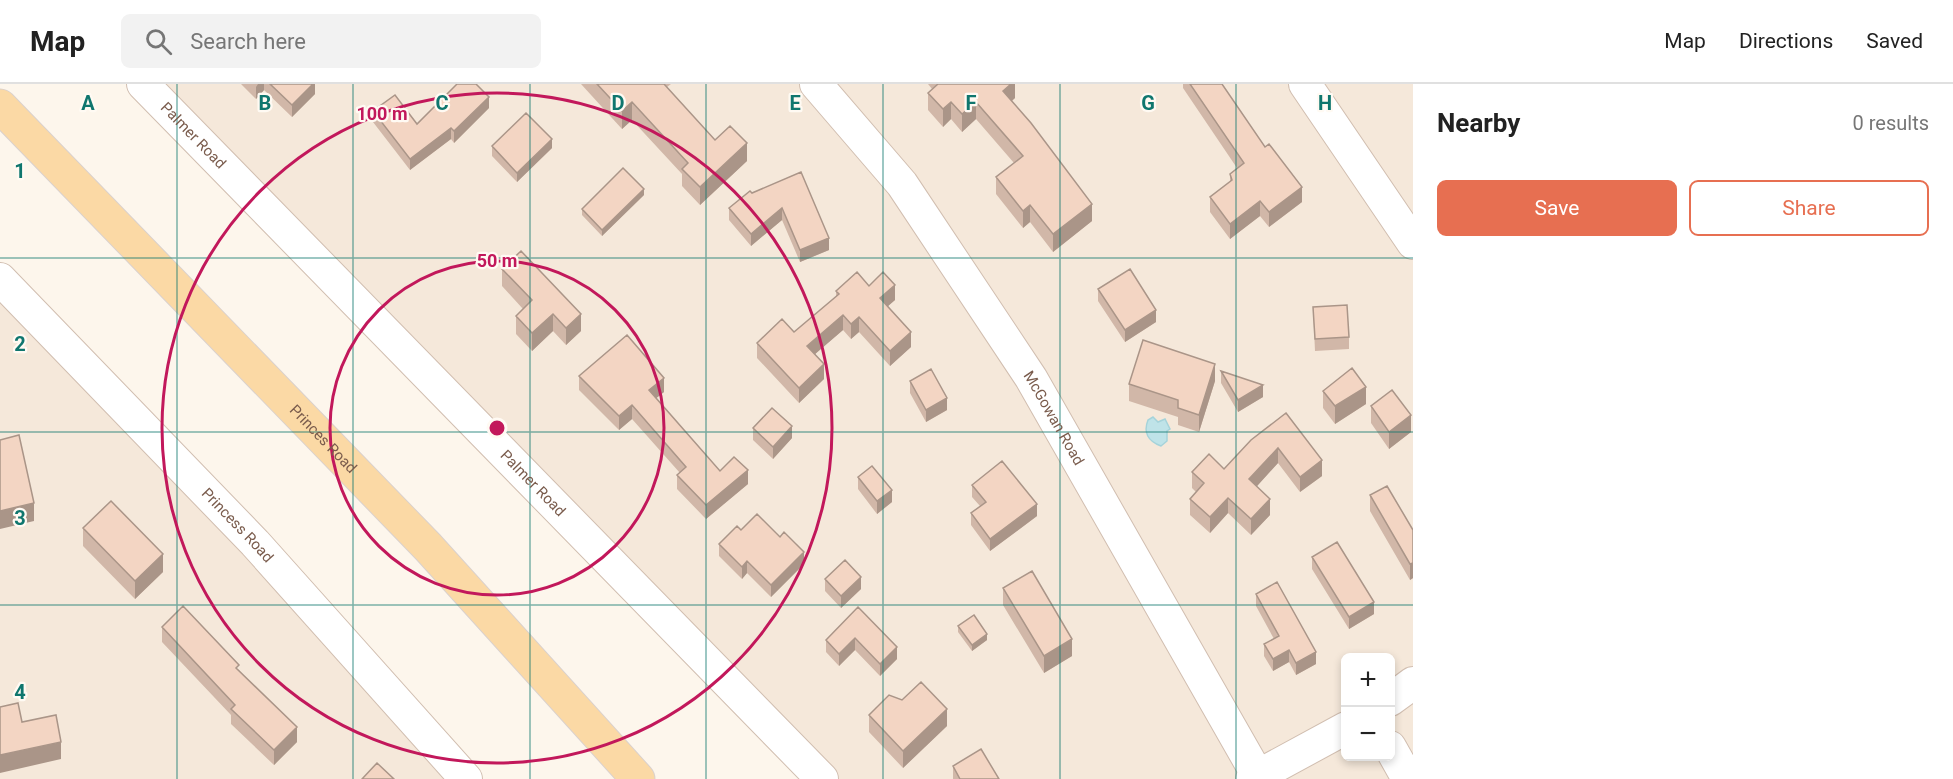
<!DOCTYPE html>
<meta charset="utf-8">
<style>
:root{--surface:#fff;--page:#f2f2f2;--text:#222;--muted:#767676;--line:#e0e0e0;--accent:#e76f51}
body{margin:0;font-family:Roboto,sans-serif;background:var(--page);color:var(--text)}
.controls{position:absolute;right:18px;bottom:18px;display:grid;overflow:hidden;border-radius:9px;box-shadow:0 3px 9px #0003}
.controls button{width:54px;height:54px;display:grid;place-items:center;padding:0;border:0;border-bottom:2px solid var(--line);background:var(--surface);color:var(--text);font:30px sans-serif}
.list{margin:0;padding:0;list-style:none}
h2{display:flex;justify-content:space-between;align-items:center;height:78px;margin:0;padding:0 24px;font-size:26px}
h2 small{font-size:20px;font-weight:400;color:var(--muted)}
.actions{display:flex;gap:12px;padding:18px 24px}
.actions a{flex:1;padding:14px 0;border:2px solid var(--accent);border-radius:9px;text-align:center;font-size:21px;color:var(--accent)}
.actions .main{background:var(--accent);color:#fff}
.icon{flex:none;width:33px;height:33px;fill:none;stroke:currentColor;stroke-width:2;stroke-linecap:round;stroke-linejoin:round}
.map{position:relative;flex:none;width:1413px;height:695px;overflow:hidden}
header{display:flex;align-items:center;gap:36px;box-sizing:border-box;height:84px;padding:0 30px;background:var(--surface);border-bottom:2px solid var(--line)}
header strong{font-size:28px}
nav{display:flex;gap:33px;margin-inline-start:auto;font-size:21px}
.search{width:420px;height:54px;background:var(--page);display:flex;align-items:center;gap:15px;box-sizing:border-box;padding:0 21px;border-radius:9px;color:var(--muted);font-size:22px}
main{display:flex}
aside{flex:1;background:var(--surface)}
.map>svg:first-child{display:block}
.residential{fill:#f5e8da;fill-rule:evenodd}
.water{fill:#bfe3e8;stroke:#a5d3da;stroke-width:1.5}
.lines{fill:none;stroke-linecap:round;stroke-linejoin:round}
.minor-casing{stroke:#d1beb0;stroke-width:34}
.major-casing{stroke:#dad1cd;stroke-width:35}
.minor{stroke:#fff;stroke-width:32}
.major{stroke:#fbd9a5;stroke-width:33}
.wall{fill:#d1b7a8}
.shaded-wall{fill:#aa9588}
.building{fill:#f3d5c3;stroke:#aa9588;stroke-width:1.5}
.grid{fill:none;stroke:#0f766e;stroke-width:1.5;stroke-opacity:0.55}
.ring{fill:none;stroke:#c2185b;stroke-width:3}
.labels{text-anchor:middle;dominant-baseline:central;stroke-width:4.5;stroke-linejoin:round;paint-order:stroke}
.street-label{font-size:15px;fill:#7a5c4d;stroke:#fffaf3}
.grid-label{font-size:20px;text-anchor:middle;font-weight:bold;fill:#0f766e;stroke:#fffaf3;stroke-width:4.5;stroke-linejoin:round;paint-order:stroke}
.centre{fill:#c2185b;stroke:#fffaf3;stroke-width:3}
.ring-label{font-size:18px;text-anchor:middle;font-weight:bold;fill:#c2185b;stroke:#fffaf3;stroke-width:4.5;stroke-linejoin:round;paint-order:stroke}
</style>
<header>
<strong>Map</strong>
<div class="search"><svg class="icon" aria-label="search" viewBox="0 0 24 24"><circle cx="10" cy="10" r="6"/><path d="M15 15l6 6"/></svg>Search here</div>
<nav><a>Map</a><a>Directions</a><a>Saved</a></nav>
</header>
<main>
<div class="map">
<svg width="1413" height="695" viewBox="0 0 1413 695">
<rect width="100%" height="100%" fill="#fdf6ec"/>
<!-- residential -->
<path class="residential" d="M160 0H1413V695H823ZM1346 574H1390V672H1346Z
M0 203 466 695H0Z"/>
<!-- water -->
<path class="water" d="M1153 333 1158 338 1165 335 1170 345 1167 347V357L1161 362C1148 357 1143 349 1148 336Z"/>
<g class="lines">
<!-- minor casing -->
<g class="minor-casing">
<g id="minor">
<path id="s1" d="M143 0 822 695"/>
<path id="s2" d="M816 0 902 100 1031 294 1258 692"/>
<path d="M1305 0 1413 159"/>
<path id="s3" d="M0 195 255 459 466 695"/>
<path d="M1390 616 1413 599"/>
<path d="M1390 663 1408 695"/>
<path d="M1252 695 1346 644"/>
</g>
</g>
<!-- major casing -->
<g class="major-casing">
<g id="major">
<path id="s4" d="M0 22 428 463 638 695"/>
</g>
</g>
<!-- minor -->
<use href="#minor" class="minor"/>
<!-- major -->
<use href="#major" class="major"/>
</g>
<!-- wall -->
<path class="wall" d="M241 0H315V10L292 33 264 6 256 15Z
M581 0H671L667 3 715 56 747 77 700 121 682 102V90L632 36 622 45Z
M928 0H1015V14L1012 17 1092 137 1053 168 1030 138 1023 144 996 110V93L1014 79 976 35 962 48 951 35 943 43 928 26V9L932 5Z
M1183 0H1222L1302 118 1269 143 1260 132 1230 155 1210 128V113L1230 98V90L1237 84 1183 4Z
M489 24 454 59 451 55 410 86 373 38V27L417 40Z
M492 62 552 64 517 98 492 72Z
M801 88 829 166 800 178 782 136 751 162 729 136V124L752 109Z
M644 111 602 152 582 131V125Z
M502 185 581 247 566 261 553 247 532 267 516 250V232L523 225 502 202Z
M869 202 895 216 888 222 911 263 890 282 859 248 851 255 843 246 815 270 824 295 799 319 757 274V259L794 248 836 213V207Z
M1098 205 1156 238 1125 258 1098 217Z
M1313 223 1349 253V265L1315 267Z
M1221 287 1263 313 1238 328 1221 299Z
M579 292 664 308 656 314 720 387 748 400 706 435 677 405V391L680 389 632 335 619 346 579 306Z
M910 297 947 326 926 338 910 309Z
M1215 297 1199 348 1178 341V333L1129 317V300Z
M1323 307 1366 320 1335 340 1323 324Z
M1371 322 1411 348 1389 365 1371 339Z
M1286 329 1322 392 1300 408 1278 379 1256 403 1270 431 1251 451 1228 429 1210 449 1190 431V415L1196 408 1192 404V388L1224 385Z
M753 344 792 354 773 375 753 356Z
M858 393 892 418 877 430 858 405Z
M972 401 1037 432 990 467 971 441V429L980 422 972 413Z
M1370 411 1413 446V494L1410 496 1370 427Z
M83 444 163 488 135 515 83 462Z
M741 446 804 480 771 513 747 489 742 495 719 472V460Z
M1312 473 1374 530 1349 545 1312 485Z
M825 495 861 505 841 524 825 507Z
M1003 504 1072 572 1044 589 1003 521Z
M1256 510 1316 580 1296 591 1289 578 1273 587 1264 572V560L1274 555 1256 522Z
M858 523 897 575 880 592 855 566 839 582 826 568V556Z
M958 542 987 556 972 567 958 548Z
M162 543 239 586 297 658 274 681 231 640V631L162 558Z
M869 631 947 642 903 684 869 648Z
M953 682 999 695H953Z"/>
<!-- shaded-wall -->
<path class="shaded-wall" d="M258 0H264V6L256 15V3Z
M313 0H315V10L292 33V21Z
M1011 0H1015V14L1003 24V7Z
M489 13V24L454 59V47Z
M632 18V36L622 45V27Z
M951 18V35L943 43V25Z
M976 18V35L962 48V30Z
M451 44V55L410 86V75Z
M552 55V64L517 98V89Z
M747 59V77L700 121V103Z
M1302 103V118L1269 143V128Z
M644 105V111L602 152V146Z
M1260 117V132L1230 155V140Z
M1092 120V137L1053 168V150Z
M1030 121V138L1023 144V127Z
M782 124V136L751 162V150Z
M829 154V166L800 178V166Z
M895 201V216L880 229V214Z
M1156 226V238L1125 258V246Z
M553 230V247L532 267V249Z
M581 230V247L566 261V244Z
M843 231V246L807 277V262Z
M859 233V248L851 255V240Z
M911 248V263L890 282V267Z
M824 280V295L799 319V304Z
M1215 280V297L1199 348V331Z
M664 294V308L649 320V306Z
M1263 301V313L1238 328V316Z
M1366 303V320L1335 340V322Z
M947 314V326L926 338V326Z
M632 321V335L619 346V332Z
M1411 331V348L1389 365V348Z
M792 342V354L773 375V363Z
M1278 364V379L1249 411V395Z
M1322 376V392L1300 408V393Z
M748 386V400L706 435V421Z
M892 406V418L877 430V417Z
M1228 414V429L1210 449V433Z
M1270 415V431L1251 451V435Z
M34 419V437L0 445V427Z
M1037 420V432L990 467V455Z
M804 468V480L771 513V501Z
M163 470V488L135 515V497Z
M747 477V489L742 495V483Z
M1413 479V494L1410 496V480Z
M861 493V505L841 524V512Z
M1374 518V530L1349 545V533Z
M987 550V556L972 567V561Z
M855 554V566L839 582V570Z
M1072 555V572L1044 589V572Z
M897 563V575L880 592V580Z
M1289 566V578L1273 587V575Z
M1316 568V580L1296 591V579Z
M947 625V642L903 684V667Z
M297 643V658L274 681V666Z
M61 658V675L0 689V671Z"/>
<!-- building -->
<path class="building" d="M270 0H313L292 21Z
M457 0H476L489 13 454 47 451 44 410 75 373 27 395 11 417 40Z
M597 0H664L715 56 730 42 747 59 700 103 682 85 688 79 632 18 622 27Z
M938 0H1011L1003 7 1031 39 1092 120 1053 150 1030 121 1023 127 996 93 1023 72 976 18 962 30 951 18 943 25 928 9Z
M1190 0H1222L1265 63 1269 60 1302 103 1269 128 1260 117 1230 140 1210 113 1232 96 1230 90 1244 79Z
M526 29 552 55 517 89 492 62Z
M623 84 644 105 602 146 582 125Z
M801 88 829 154 800 166 782 124 751 150 729 124 750 107 752 109Z
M521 167 581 230 566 244 553 230 532 249 516 232 532 216 502 185Z
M1130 185 1156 226 1125 246 1098 205Z
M857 188 869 202 883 188 895 201 880 214 911 248 890 267 859 233 851 240 843 231 807 262 824 280 799 304 757 259 782 235 794 248 839 210 836 207Z
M1347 221 1349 253 1315 255 1313 223Z
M627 251 664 294 649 306 720 387 734 373 748 386 706 421 677 391 686 383 632 321 619 332 579 292Z
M1143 256 1215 280 1199 331 1178 324V316L1129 300Z
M1352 284 1366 303 1335 322 1323 307Z
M931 285 947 314 926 326 910 297Z
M1221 287 1263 301 1238 316Z
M1392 306 1411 331 1389 348 1371 322Z
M772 324 792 342 773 363 753 344Z
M1286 329 1322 376 1300 393 1278 364 1249 395 1270 415 1251 435 1228 414 1210 433 1190 415 1204 399 1192 388 1209 370 1224 385 1251 356Z
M19 351 34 419 0 427V356Z
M1002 377 1037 420 990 455 971 429 986 418 972 401Z
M872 382 892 406 877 417 858 393Z
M1387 402 1413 446V479L1410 480 1370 411Z
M111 417 163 470 135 497 83 444Z
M757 430 780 453 784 448 804 468 771 501 747 477 742 483 719 460 737 442 741 446Z
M1337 458 1374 518 1349 533 1312 473Z
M845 476 861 493 841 512 825 495Z
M1032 487 1072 555 1044 572 1003 504Z
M1277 498 1316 568 1296 579 1289 566 1273 575 1264 560 1279 552 1256 510Z
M183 522 239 581 236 584 297 643 274 666 231 625 235 621 162 543Z
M858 523 897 563 880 580 855 554 839 570 826 556Z
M974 531 987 550 972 561 958 542Z
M921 598 947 625 903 667 869 631 889 611 902 616Z
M18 619 22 638 56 631 61 658 0 671V623Z
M981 665 999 695H960L953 682Z
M377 679 394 695H362Z"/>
<!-- grid -->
<path class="grid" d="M177 0V695M353 0V695M530 0V695M706 0V695M883 0V695M1060 0V695M1236 0V695M0 174H1413M0 348H1413M0 521H1413"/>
<!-- distance rings -->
<g class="ring">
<circle cx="497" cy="344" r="167"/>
<circle cx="497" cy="344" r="335"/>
</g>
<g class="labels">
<!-- street labels -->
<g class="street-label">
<text stroke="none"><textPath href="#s1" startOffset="72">Palmer Road</textPath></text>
<text stroke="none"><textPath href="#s2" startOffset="411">McGowan Road</textPath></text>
<text stroke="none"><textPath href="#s4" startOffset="464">Princes Road</textPath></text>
<text stroke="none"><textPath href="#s1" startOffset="558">Palmer Road</textPath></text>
<text stroke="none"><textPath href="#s3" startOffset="342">Princess Road</textPath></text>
</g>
</g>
<g class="grid-label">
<text x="88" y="26">A</text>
<text x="265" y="26">B</text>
<text x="442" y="26">C</text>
<text x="618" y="26">D</text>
<text x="795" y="26">E</text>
<text x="971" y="26">F</text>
<text x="1148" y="26">G</text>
<text x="1325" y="26">H</text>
<text x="20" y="94">1</text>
<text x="20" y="267">2</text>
<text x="20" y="441">3</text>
<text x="20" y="615">4</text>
</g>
<circle cx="497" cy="344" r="9" class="centre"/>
<g class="ring-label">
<text x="382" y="36">100 m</text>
<text x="497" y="183">50 m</text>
</g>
</svg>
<div class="controls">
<button>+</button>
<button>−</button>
</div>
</div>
<aside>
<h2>Nearby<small>0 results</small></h2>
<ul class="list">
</ul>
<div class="actions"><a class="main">Save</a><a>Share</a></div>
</aside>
</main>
